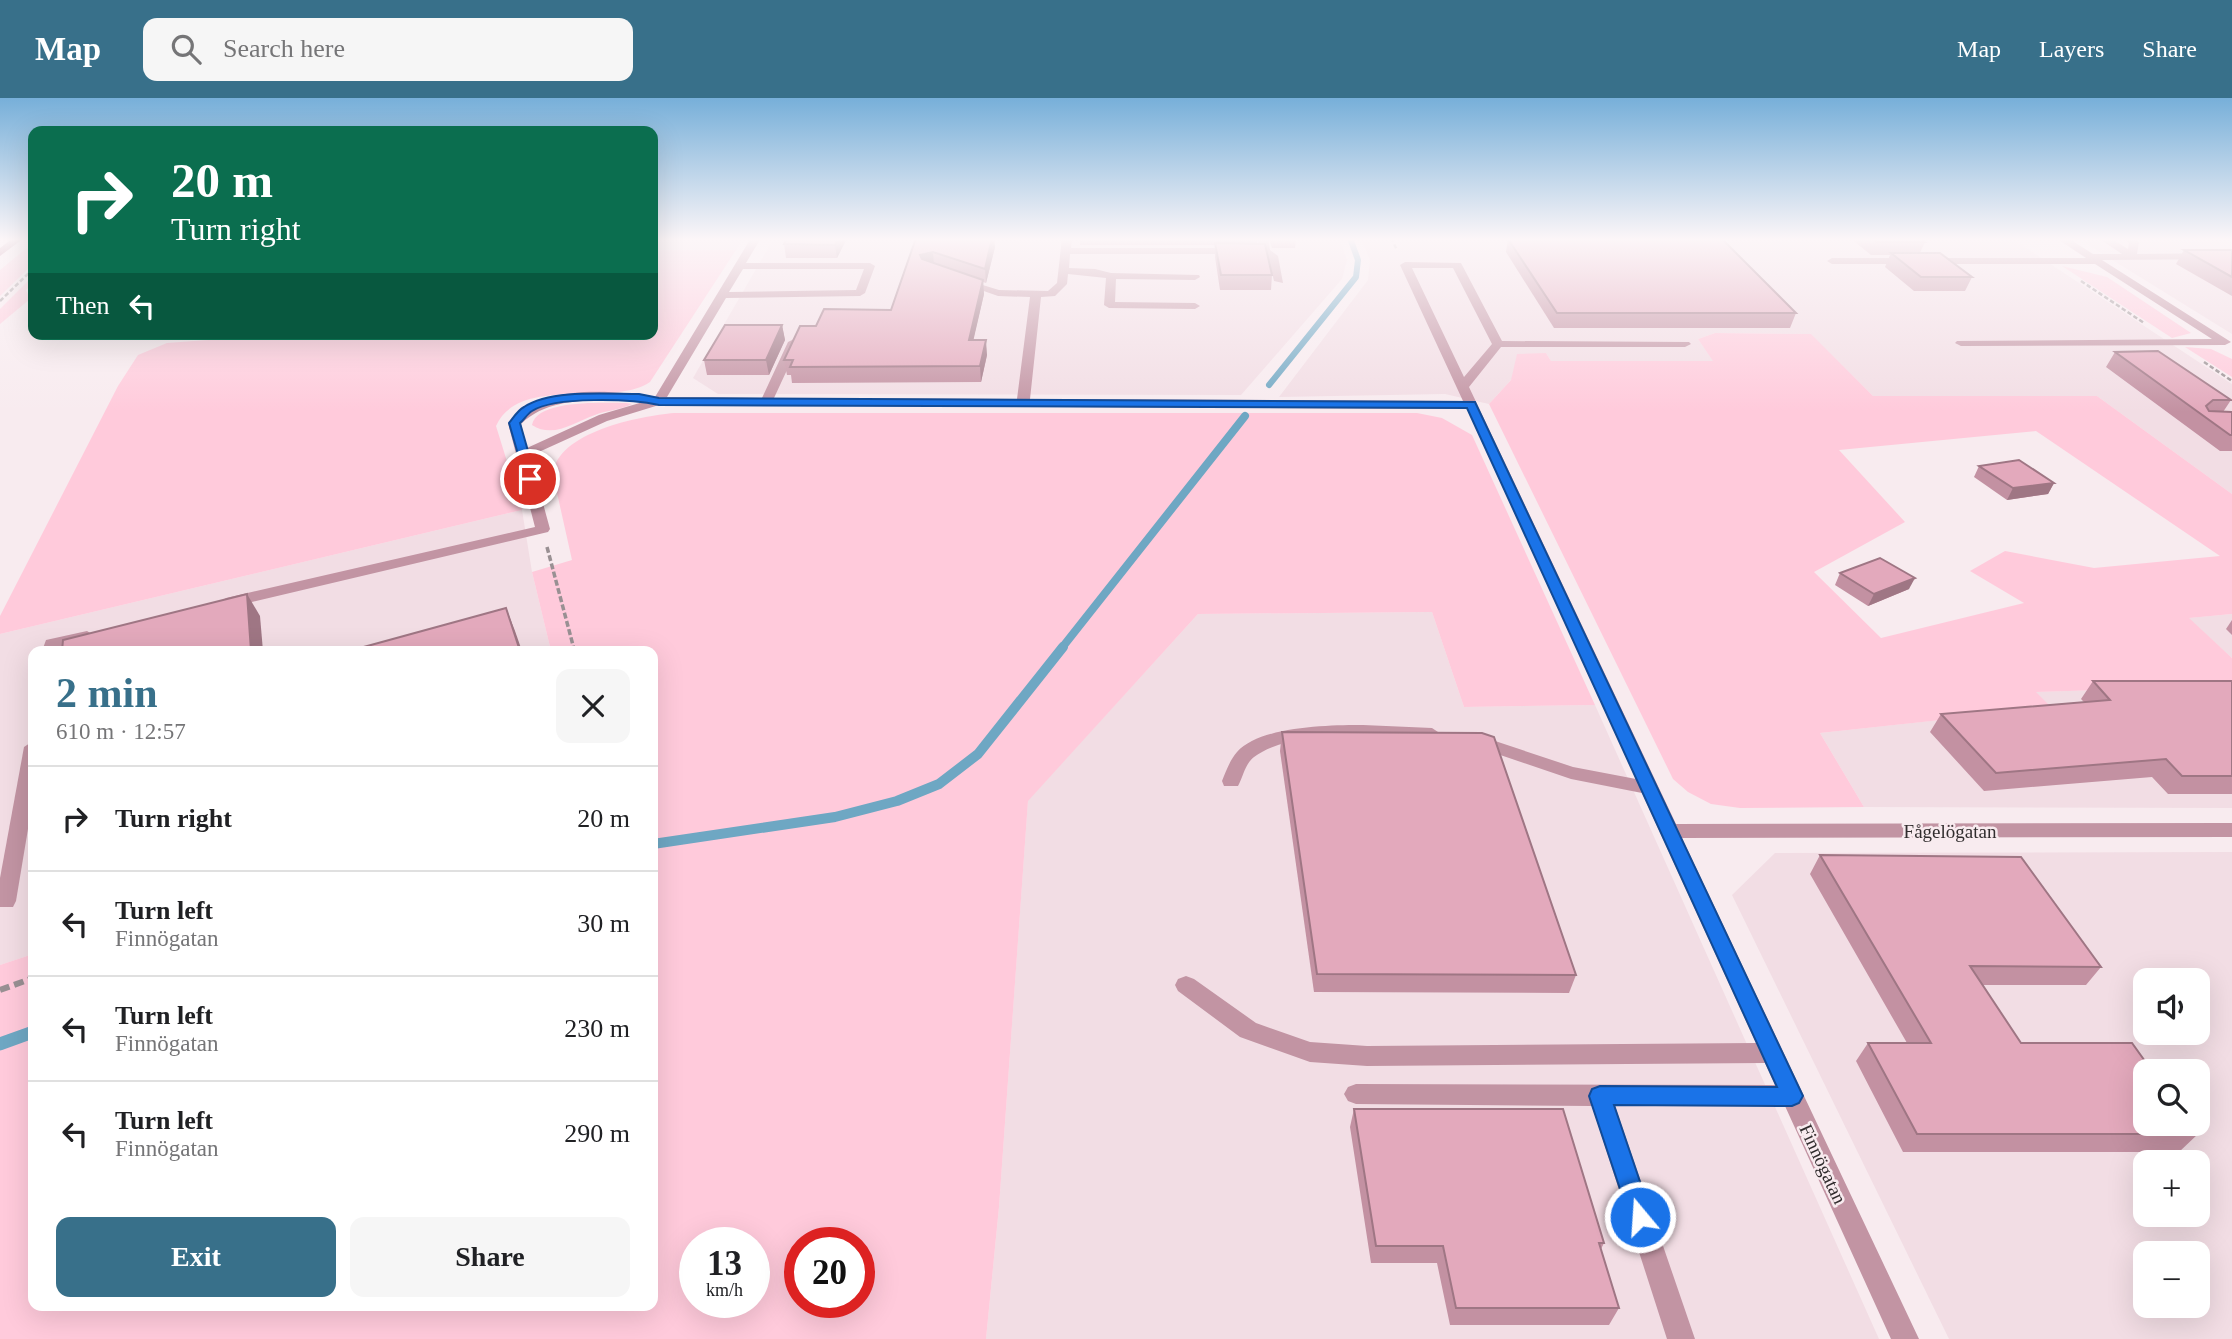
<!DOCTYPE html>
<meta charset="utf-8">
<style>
:root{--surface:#fff;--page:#f6f6f6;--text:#202124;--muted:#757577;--line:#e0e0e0;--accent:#38708a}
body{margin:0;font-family:Georgia,serif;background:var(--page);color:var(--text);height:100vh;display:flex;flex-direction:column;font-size:26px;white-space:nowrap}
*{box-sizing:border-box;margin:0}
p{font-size:23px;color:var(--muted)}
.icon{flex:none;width:38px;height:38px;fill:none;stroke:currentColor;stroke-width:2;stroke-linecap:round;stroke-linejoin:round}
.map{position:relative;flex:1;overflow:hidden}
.panel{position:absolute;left:28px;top:548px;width:630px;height:665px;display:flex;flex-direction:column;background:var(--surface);border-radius:14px;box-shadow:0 7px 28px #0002}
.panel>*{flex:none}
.hud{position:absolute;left:28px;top:28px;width:630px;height:214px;border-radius:14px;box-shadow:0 7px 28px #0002;background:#0b6e4f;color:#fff;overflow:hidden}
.tools{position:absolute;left:2133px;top:870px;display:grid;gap:14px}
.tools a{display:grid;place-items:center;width:77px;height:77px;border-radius:14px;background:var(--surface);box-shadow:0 7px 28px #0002;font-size:35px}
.speed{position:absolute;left:679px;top:1129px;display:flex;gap:14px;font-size:35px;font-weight:700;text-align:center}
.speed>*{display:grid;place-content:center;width:91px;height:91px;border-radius:50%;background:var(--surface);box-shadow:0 7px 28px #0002;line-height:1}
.speed small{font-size:18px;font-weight:400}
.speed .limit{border:10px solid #d22;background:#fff;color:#111}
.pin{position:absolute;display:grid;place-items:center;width:60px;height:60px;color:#fff;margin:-30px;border:4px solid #fff;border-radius:50%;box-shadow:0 2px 7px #0007}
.me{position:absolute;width:77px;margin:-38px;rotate:342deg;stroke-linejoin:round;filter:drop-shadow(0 0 5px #0008)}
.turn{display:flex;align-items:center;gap:24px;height:147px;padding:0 28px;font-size:32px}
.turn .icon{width:91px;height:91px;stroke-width:2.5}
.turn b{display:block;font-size:49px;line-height:60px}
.then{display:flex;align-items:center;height:66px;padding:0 28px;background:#0003;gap:14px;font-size:26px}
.round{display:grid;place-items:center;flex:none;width:74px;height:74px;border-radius:14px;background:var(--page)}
.headline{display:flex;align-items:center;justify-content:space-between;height:119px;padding:0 28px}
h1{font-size:42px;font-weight:600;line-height:52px;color:var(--accent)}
.button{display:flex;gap:14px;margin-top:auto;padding:14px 28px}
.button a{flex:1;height:80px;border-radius:14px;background:var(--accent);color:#fff;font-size:28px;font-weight:600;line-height:80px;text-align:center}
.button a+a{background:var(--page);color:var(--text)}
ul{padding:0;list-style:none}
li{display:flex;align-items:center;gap:21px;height:105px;padding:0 28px;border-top:2px solid var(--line)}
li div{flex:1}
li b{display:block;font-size:26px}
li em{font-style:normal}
header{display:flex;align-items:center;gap:42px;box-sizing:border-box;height:98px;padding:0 35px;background:var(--accent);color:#fff}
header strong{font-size:33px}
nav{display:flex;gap:38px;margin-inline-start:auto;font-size:24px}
.search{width:490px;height:63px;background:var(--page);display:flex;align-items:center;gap:18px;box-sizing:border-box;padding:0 24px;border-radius:14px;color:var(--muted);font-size:26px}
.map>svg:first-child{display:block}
</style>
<header>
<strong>Map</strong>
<div class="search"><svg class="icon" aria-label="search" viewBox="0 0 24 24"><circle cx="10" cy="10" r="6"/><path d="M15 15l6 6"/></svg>Search here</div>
<nav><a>Map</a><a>Layers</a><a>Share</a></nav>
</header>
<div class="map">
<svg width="2232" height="1241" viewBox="0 0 2232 1241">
<rect width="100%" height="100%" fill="#f8ebef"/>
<g fill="#f2dde4" fill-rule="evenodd">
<polygon points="653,140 743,140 736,152 653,152"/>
<polygon points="774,140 1339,140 1347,162 1342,181 1241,297 718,296 693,280"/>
<polygon points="1361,140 2011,140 2232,286 2232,396 2097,298 1873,298 1810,236 1715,235 1698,241 1714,263 1551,263 1546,255 1511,282 1489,306 1445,296 1279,299 1368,182 1370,162"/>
<polygon points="2077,140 2232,140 2232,236"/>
<polygon points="522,412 532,474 551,553 33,553 33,856 0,867 0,536"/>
<polygon points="1432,514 1464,609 1595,607 1879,1241 986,1241 999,1109 1028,702 1198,516"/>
<polygon points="2232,516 2232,560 2188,520"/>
<polygon points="2232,588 2232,710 1864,709 1820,635 2051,610 2035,594"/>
<path d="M2232 754V1241H1949L1732 797 1775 755ZM2146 882H2198V934H2146ZM2146 973H2198V1026H2146ZM2146 1064H2198V1116H2146ZM2146 1155H2198V1208H2146Z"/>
</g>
<g fill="#ffcadb" fill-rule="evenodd">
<polygon points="33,145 33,166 0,198 0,172"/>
<path d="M653 152H736L650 284C613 310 519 276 496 328L522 412 0 536V518L118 288 138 257 167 245 291 236H653Z"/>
<polygon points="2062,168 2107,179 2191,235 2172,240"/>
<polygon points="33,178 33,185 26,192 30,201 0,226 0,211"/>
<path d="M1715 235 1811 236 1873 298H2097L2232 396V516L2189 520 2232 560V588L2036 594 2052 610 1820 635 1864 709 1740 710 1711 706 1688 694 1673 681 1489 306 1511 282 1517 256 1546 255 1551 263H1713L1698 241ZM2036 333 2220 458 2094 470 2005 453 1970 473 2024 505 1881 540 1814 474 1905 424 1839 352Z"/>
<polygon points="2185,249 2211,251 2232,261 2232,279"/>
<path d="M626 305 632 306C621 312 607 312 595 317 575 324 553 341 532 327 537 301 605 305 626 305Z"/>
<path d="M674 315H1417L1442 320 1472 337 1595 607 1464 609 1432 514 1198 516 1028 703 999 1109 986 1241H0V867L33 856V1208H653V553H551L532 474 572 462 553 377C556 334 640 318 674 315ZM695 1144H754V1204H695ZM859 1144V1204H800V1144Z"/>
</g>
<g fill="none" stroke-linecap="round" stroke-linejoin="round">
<polyline stroke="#6ea7c3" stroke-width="6" points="1269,287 1356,179 1358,162 1350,140"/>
<polyline stroke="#6ea7c3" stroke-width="8" points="1061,551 1245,318"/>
<polyline stroke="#6ea7c3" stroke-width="10" points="653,746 835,719 897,703 939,686 978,656 1063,549"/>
<polyline stroke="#6ea7c3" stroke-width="13" points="0,946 33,934"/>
<g stroke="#999093" stroke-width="2.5" stroke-dasharray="4.5 2.5" stroke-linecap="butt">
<polyline points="1391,140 1397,152"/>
<polyline points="2081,183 2144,225"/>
<polyline points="0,203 33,171"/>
<polyline points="2204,264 2232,283"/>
</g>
<polyline stroke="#999093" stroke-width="3.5" stroke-dasharray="6 2.5" stroke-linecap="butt" points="547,449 574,551"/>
<polyline stroke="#999093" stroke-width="4.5" stroke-dasharray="8 3.5" stroke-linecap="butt" points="574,549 575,553"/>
<polyline stroke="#999093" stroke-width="6" stroke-dasharray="10 5" stroke-linecap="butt" points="0,892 33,880"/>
<g fill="#c294a3" fill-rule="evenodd">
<path d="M751 140H761L746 165H870L875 168 865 195 860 198 726 200 667 299 762 300 788 244 794 241 800 244 774 300 1017 301 1030 199 998 198 958 184 963 181 999 192 1048 193 1057 185 1062 140H1072L1071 150H1237L1242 153 1237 156H1070L1069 170 1095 171 1111 175 1199 177 1200 179 1195 182 1116 181 1115 204 1195 205 1200 208 1195 211 1109 210 1104 207 1106 180 1068 176 1067 186 1055 198 1041 199 1030 301 1463 303 1400 167 1405 164 1461 165 1502 243 1689 244 1691 246 1685 249H1501L1469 289 1676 726 2232 725V739L1682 740 1919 1241H1891L1785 1008H1615L1695 1241H1667L1592 1008 1356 1006 1348 1003 1344 996 1348 989 1356 986 1775 987 1765 965 1367 968 1310 964 1240 939 1178 893 1175 887 1178 881 1186 878 1194 881 1256 925 1310 944 1367 948 1756 945 1642 695 1571 681 1471 647 1468 643 1477 637 1573 669 1636 681 1467 311 659 307 607 323 530 358 550 431 548 434 226 510 218 505 226 500 535 429 508 325C541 286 609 292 655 299ZM1412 170H1453L1492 246 1464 279ZM743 171H864L856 192 729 194ZM603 302 643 304 599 317 527 350 521 326C544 304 573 303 603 302Z"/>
<polygon points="1258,140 1268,140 1270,152 1278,158 1283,185 1274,183 1268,159 1260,153"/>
<polygon points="2056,140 2068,140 2093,156 2122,156 2098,140 2110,140 2128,151 2129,145 2122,140 2134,140 2139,144 2137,156 2232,155 2232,161 2102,162 2231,244 2225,247 1961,248 1955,245 1957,243 2212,241 2095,166 1832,166 1827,163 1832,160 2086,160"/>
<polygon points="87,533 95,538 93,541 59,549 58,553 42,553 46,542"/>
<path d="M1363 627 1432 630 1441 636 1432 642C1383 638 1295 629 1254 659 1245 666 1243 679 1238 688H1224L1222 683C1226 673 1230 662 1237 654 1260 628 1330 627 1363 627Z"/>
<polygon points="33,643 33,701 16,803 13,809 0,809 0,780 24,649"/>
</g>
<polygon fill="#954564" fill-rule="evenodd" points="13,140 24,140 0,158 0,150"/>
</g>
<g fill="#c391a2">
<polygon points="787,140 847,140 837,160 786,160 784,146"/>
<polygon points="916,140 995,149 986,185 983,184 984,196 973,242 987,257 981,284 792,285 791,277 787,277 784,262 816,228 891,212"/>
<polygon points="1080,140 1257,140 1257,146 1272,177 1271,192 1220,192 1215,159 1215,147 1080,147"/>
<polygon points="1269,140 1296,140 1295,150 1272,150"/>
<polygon points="1850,140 1920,140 1925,144 1920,155 1972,179 1965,193 1914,193 1885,169 1890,157 1871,157"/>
<polygon points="1508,141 1796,215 1790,230 1554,230 1506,154"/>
<polygon points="2184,152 2232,152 2232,198 2176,166"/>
<polygon points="782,227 785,242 769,277 707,277 704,262"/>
<polygon points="2115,254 2231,302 2223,314 2232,314 2232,353 2220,353 2106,269"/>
<polygon points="1979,368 2054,385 2048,396 2007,402 1974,379"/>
<polygon points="1840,475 1909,491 1868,508 1835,487"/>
<polygon points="2232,522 2232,537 2226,531"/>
<polygon points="2093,583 2232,583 2232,696 2168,696 2152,679 1984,693 1930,634 1941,616 2084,604 2081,601"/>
<polygon points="1282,634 1576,877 1569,895 1314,894 1280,653"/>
<polygon points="1820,757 2101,869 2086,887 1983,887 2021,945 2198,1036 2179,1054 1903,1054 1856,963 1868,945 1907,945 1810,776"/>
<polygon points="1354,1011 1604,1145 1601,1151 1619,1210 1609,1227 1450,1227 1437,1165 1371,1165 1350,1029"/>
</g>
<g fill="#9f7684">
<polygon points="838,140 847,140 837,160 835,147"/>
<polygon points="992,140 994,140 995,149 986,185 985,171"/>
<polygon points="933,154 934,168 922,171 920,157"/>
<polygon points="983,182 984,196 970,257 969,242"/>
<polygon points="782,227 785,242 769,277 766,262"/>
<polygon points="986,242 987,257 981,284 980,268"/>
<polygon points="2054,385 2048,396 2007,402 2013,390"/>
<polygon points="1915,480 1909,491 1868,508 1874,496"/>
<polygon points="247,496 260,518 263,553 251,553"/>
<polygon points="506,510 515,533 522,553 520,553"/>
</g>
<g fill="#e3a9bc" stroke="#9f7684" stroke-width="2">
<polygon points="787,140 838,140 835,147 784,146"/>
<polygon points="916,140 992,140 985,171 933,154 920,157 922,161 983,182 969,242 986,242 980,268 790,269 793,262 784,262 800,228 816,228 824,211 891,212"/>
<polygon points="1638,140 1721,140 1796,215 1557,215 1508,141"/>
<polygon points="1872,140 1920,140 1925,144 1877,144"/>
<polygon points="1215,145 1265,146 1272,177 1221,177"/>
<polygon points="2184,152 2232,152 2232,179"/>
<polygon points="1891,155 1940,155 1972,179 1921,179"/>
<polygon points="725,227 782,227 766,262 704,262"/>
<polygon points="2158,253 2231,302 2213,302 2206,308 2209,313 2232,314 2232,337 2230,337 2115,254"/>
<polygon points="2019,362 2054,385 2013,390 1979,368"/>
<polygon points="1880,460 1915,480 1874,496 1840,475"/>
<polygon points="247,496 251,553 62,553 63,542"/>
<polygon points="506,510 520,553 349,553"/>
<polygon points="2093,583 2232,583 2232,678 2182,678 2166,661 1996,675 1941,616 2110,602"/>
<polygon points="1282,634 1482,635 1494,639 1576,877 1317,876"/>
<polygon points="1820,757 2021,759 2101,869 1970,868 2021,945 2132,945 2152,973 2146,973 2146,1026 2190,1026 2198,1036 1917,1036 1868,945 1931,945"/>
<polygon points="33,780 33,807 30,808"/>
<polygon points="1354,1011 1563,1011 1604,1145 1599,1145 1619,1210 1456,1210 1443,1148 1376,1148"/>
</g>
<linearGradient id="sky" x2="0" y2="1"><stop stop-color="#77afd9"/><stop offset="0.45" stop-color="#fcf6f8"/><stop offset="1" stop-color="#fcf6f8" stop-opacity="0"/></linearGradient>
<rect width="2232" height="314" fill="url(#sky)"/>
<path fill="#1a73e8" stroke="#114b97" stroke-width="2" d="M639 296 659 300 1475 304 1803 998 1799 1005 1792 1008 1614 1007 1652 1119 1649 1127 1640 1130 1632 1127 1589 998 1592 991 1600 988 1777 989 1467 310 659 307C632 301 555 298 532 313 527 316 524 322 520 325L536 381 534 384H526L509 325C513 320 518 312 524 309 550 291 607 296 639 296Z"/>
<g text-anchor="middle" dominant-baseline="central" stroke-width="5" stroke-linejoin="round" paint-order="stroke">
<g font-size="19" fill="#312d2e" stroke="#f8ebef">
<text x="1950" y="733">Fågelögatan</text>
<text transform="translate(1823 1066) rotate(65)">Finnögatan</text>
</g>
</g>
</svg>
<div class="tools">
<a><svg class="icon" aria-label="sound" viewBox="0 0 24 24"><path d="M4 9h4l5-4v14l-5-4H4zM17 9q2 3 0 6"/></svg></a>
<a><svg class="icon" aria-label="search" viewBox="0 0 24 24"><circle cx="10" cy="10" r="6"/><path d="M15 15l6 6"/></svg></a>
<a>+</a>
<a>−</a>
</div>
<div class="speed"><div>13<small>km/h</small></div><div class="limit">20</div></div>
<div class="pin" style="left:530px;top:381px;background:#d93025"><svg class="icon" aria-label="arrive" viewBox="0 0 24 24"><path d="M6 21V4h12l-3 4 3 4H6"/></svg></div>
<svg class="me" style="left:1640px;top:1119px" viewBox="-20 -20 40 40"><circle r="17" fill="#1a73e8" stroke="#fff" stroke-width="3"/><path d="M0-11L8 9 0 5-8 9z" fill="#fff"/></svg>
<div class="hud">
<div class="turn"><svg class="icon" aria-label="right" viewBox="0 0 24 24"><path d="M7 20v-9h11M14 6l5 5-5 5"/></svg><div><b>20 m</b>Turn right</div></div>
<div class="then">Then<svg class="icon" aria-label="left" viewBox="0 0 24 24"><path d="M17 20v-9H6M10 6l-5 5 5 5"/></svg></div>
</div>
<section class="panel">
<div class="headline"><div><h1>2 min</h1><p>610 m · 12:57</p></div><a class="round"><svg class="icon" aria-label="close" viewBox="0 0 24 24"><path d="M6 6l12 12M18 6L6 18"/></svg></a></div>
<ul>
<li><svg class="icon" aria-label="right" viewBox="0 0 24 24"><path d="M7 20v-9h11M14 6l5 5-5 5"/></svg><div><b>Turn right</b></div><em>20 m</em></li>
<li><svg class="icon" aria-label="left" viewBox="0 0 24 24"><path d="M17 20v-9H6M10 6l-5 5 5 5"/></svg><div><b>Turn left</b><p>Finnögatan</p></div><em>30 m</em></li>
<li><svg class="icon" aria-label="left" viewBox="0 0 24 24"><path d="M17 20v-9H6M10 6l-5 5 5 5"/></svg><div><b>Turn left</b><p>Finnögatan</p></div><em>230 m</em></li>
<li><svg class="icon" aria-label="left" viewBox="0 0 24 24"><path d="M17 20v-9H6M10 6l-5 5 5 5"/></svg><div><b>Turn left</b><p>Finnögatan</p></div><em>290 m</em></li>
</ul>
<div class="button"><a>Exit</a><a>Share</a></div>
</section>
</div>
